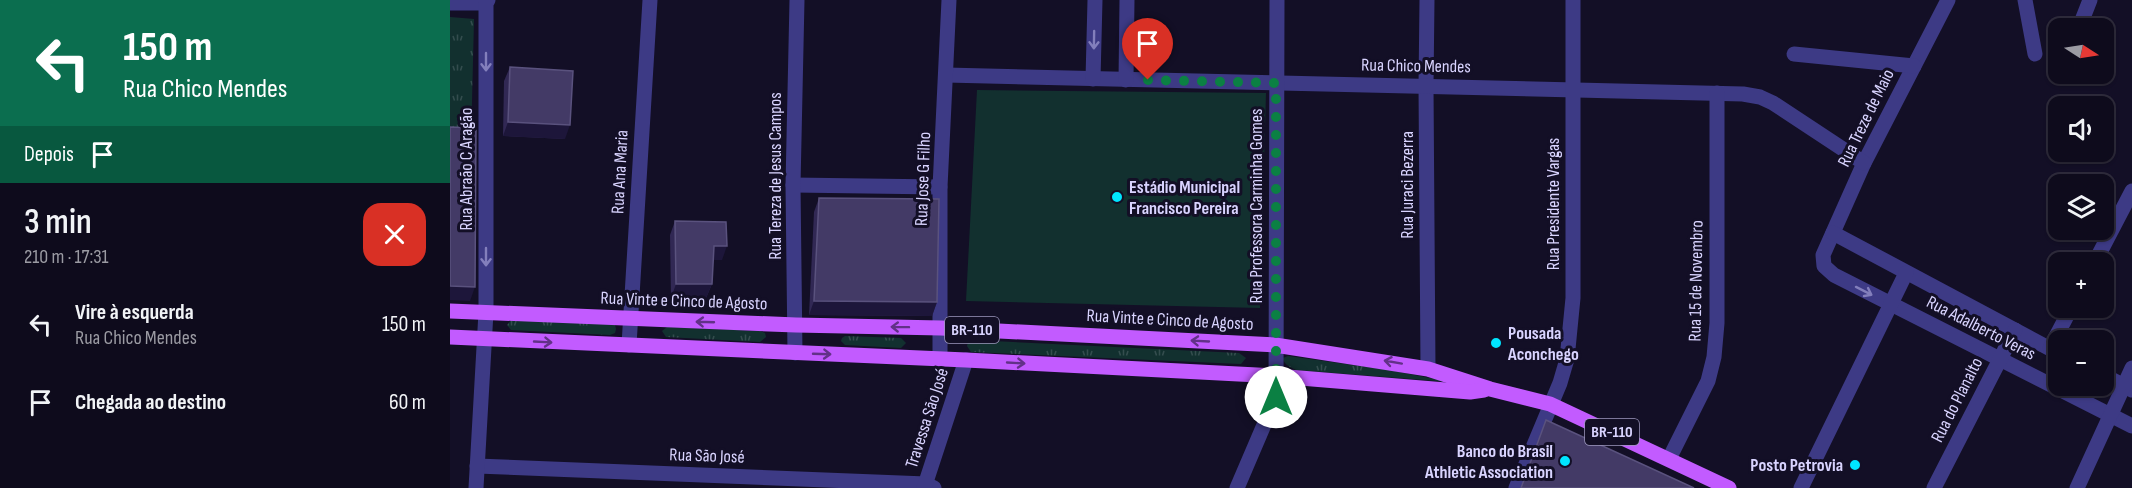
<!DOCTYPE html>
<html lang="pt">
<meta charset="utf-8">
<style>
:root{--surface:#0e0b1c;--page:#1c1929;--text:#f1f3f6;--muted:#9b9ba3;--line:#2e2b3b}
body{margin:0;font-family:"Sofia Sans Condensed",sans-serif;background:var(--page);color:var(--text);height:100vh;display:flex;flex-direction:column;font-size:22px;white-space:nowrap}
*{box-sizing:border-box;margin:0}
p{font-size:20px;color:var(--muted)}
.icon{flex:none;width:33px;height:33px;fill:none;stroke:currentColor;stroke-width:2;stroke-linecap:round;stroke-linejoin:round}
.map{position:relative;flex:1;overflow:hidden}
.sheet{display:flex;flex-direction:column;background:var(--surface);width:450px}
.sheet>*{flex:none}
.guide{background:#0b6e4f;color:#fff;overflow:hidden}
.needle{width:39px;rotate:102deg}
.tools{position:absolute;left:1598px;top:18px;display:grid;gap:12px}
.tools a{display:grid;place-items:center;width:66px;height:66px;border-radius:12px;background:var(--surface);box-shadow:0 2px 4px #0004,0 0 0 2px var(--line);font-size:30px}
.pin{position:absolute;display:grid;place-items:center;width:51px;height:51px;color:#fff;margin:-62px -26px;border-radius:50% 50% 50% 0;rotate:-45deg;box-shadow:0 0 6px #0007}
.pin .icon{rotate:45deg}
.me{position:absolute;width:66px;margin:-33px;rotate:0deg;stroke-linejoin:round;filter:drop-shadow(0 0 4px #0008)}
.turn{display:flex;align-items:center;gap:21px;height:126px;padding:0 24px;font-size:27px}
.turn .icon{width:78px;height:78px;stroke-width:2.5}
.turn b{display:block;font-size:42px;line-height:51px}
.then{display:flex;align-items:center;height:57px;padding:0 24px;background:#0003;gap:12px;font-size:22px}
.round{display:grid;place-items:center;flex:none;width:63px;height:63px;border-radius:18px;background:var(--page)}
.summary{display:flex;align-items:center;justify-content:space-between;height:102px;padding:0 24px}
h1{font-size:36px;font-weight:600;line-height:45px}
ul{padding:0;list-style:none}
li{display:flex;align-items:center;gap:18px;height:78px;padding:0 24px}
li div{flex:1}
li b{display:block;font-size:22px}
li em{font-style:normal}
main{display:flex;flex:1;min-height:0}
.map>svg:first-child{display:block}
</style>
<main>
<section class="sheet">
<div class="guide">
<div class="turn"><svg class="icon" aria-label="left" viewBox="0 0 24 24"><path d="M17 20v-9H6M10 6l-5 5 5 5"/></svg><div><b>150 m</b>Rua Chico Mendes</div></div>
<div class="then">Depois<svg class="icon" aria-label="arrive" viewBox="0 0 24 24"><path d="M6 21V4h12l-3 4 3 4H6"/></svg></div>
</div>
<div class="summary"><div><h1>3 min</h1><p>210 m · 17:31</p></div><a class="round" style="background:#d93025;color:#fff"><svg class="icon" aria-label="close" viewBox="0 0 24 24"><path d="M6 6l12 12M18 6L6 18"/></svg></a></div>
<ul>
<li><svg class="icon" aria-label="left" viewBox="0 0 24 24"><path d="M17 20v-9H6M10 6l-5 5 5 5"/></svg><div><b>Vire à esquerda</b><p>Rua Chico Mendes</p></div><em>150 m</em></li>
<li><svg class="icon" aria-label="arrive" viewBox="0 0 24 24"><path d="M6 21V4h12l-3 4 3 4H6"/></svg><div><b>Chegada ao destino</b></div><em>60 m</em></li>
</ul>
</section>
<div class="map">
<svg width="1682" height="488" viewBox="0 0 1682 488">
<defs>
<pattern id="park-tufts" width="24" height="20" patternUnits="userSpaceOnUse" patternTransform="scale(1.5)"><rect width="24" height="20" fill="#12302f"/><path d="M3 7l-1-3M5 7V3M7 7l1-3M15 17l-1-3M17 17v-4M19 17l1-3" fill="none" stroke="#344d4e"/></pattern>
</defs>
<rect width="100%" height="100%" fill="#130f26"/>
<polygon fill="#12302f" points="527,90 816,93 810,308 516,301"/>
<g fill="url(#park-tufts)">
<polygon points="0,17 24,19 21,142 0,141"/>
<polygon points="62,319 161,324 165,325 166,329 165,333 160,335 61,330 57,325"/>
<polygon points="217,327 310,331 315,333 316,337 310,342 216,337 212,331"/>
<polygon points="395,336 451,338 456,343 451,348 395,345 391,341 392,338"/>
<polygon points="522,340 789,353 796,358 791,364 521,352 517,346 518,342"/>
<path d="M838 356 939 370 1000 382 846 370C840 367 834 365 833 358Z"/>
</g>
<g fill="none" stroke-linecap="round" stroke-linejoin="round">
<g stroke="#3d3a85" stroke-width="15">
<polyline points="977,0 976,86 978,369"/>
<polyline points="1498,0 1414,163 1373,255 1374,266 1384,275 1682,426"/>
<polyline points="1575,0 1585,54"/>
<polyline points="0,3 36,3"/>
<polyline points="1629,28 1640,0"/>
<polyline points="1344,54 1464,66"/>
<polyline points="496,75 1293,94 1310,97 1323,103 1414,163"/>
<polyline points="643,79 645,0"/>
<polyline points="676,80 677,0"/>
<polyline points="343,185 490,187"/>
<polyline points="1383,233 1608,353"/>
<polyline points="1645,262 1682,191"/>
<polyline points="179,345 200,0"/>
<polyline points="1600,348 1621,308"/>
<polyline points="345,353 343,185 347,0"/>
<polyline points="490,358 490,187 499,0"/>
<polyline points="1653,375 1682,390"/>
<polyline points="1219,459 1258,381 1264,357 1267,323 1267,93"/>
<polyline points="27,466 476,484 484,488"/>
<polyline points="26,488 36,312 36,3 38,0"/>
<polyline points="474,488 516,360"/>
<polyline points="787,488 826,397 827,0"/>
<polyline points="1066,488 1110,383 1117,359 1123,298 1123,0"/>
<polyline points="1351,488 1456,273"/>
<polyline points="1484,488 1565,330"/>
<polyline points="1627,488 1682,368"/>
</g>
<g stroke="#c25bff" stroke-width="15">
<polyline points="0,311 346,325 491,328 825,345 978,369 1040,389 1100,404 1279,488"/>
<polyline points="0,337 516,360 826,376 1020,392 1034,390"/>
</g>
</g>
<g fill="#312854">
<polygon points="60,67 115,139 53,136 54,81"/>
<polygon points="369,198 487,302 482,316 359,315 364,212"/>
<polygon points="225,221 272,260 263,260 262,284 256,298 221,298 220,235"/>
</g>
<g fill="#1d163a">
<polygon points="58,122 120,125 115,139 53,136"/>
<polygon points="264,246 277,246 272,260 259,260"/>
<polygon points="226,284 262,284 256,298 221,298"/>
<polygon points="0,286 25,287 20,301 0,300"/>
<polygon points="364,301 487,302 482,316 359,315"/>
</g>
<g fill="#433a66" stroke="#5a527e" stroke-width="1.5">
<polygon points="60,67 123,71 120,125 58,122"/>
<polygon points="0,127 26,128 25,287 0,286"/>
<polygon points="369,198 489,199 487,302 364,301"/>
<polygon points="225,221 276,222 277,246 264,246 262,284 226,284"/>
<polygon points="1096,420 1244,488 1071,488"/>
</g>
<defs><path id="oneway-shaft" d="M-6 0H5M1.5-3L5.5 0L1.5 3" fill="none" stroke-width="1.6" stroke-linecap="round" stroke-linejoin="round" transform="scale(1.5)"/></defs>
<g stroke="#837fbc">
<use href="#oneway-shaft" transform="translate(644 40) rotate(91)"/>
<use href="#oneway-shaft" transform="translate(36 62) rotate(90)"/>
<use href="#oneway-shaft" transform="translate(36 257) rotate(90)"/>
<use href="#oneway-shaft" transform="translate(1414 291) rotate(27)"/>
</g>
<g stroke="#623188">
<use href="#oneway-shaft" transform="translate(255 322) rotate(-178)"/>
<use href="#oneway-shaft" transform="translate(450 327) rotate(-179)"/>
<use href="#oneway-shaft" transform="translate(750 341) rotate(-177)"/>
<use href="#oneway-shaft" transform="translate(93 342) rotate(3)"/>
<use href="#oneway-shaft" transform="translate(372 354) rotate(2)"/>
<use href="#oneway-shaft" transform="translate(943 362) rotate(-170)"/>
<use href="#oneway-shaft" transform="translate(566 363) rotate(3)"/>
</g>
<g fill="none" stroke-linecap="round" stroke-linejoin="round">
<polyline stroke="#0b8043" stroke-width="10" stroke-dasharray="0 18" points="698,80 826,83 826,397"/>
</g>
<g fill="#00e5ff" stroke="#130f26" stroke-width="2">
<circle cx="667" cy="197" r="6"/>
<circle cx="1046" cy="343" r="6"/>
<circle cx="1115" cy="461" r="6"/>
<circle cx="1405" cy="465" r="6"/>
</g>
<g text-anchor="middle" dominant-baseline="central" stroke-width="6" stroke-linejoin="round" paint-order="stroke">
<g fill="#130f26" stroke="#9e99be" stroke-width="1.5">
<rect x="495" y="317" width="54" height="26" rx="4.5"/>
<rect x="1135" y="419" width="54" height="26" rx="4.5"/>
</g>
<g font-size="16" font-weight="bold" fill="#d9d4ff">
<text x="522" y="330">BR-110</text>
<text x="1162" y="432">BR-110</text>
</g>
<g font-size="18" fill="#d9d4ff" stroke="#130f26">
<text transform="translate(966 66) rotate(1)">Rua Chico Mendes</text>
<text transform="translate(1416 118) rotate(-64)">Rua Treze de Maio</text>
<text transform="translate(16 169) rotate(-90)">Rua Abraão C Aragão</text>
<text transform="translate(170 172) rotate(-87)">Rua Ana Maria</text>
<text transform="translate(325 176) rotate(-90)">Rua Tereza de Jesus Campos</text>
<text transform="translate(473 179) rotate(-88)">Rua Jose G Filho</text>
<text transform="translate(957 185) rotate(-90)">Rua Juraci Bezerra</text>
<text transform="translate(1103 204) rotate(-90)">Rua Presidente Vargas</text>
<text transform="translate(806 206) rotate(-90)">Rua Professora Carminha Gomes</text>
<text transform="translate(1246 281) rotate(-89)">Rua 15 de Novembro</text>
<text transform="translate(234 301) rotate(2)">Rua Vinte e Cinco de Agosto</text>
<text transform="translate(720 320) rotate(3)">Rua Vinte e Cinco de Agosto</text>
<text transform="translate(1531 328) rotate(27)">Rua Adalberto Veras</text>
<text transform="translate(1507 400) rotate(-63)">Rua do Planalto</text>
<text transform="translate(477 418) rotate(-72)">Travessa São José</text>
<text transform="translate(257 456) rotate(2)">Rua São José</text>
</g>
<g font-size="18" font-weight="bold" fill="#d9d4ff" stroke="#130f26" text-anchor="start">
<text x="679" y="187">Estádio Municipal<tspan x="679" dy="21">Francisco Pereira</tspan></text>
<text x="1058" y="333">Pousada<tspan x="1058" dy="21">Aconchego</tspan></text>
<text x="1103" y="451" text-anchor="end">Banco do Brasil<tspan x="1103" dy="21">Athletic Association</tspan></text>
<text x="1393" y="465" text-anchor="end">Posto Petrovia</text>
</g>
</g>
</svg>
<div class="tools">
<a><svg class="needle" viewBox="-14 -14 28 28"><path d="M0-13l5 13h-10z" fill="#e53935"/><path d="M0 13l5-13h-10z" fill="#9b9ba3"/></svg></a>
<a><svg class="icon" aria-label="sound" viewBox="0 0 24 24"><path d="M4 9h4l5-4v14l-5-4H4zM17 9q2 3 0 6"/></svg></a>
<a><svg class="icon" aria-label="layers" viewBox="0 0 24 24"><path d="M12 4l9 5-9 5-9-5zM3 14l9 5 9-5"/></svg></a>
<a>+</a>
<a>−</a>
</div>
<div class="pin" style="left:698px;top:80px;background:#d93025"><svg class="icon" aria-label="arrive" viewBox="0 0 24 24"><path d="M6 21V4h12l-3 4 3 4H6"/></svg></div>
<svg class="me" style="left:826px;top:397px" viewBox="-20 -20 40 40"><circle r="19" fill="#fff"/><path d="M0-13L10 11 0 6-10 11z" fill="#0b8043"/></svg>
</div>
</main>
